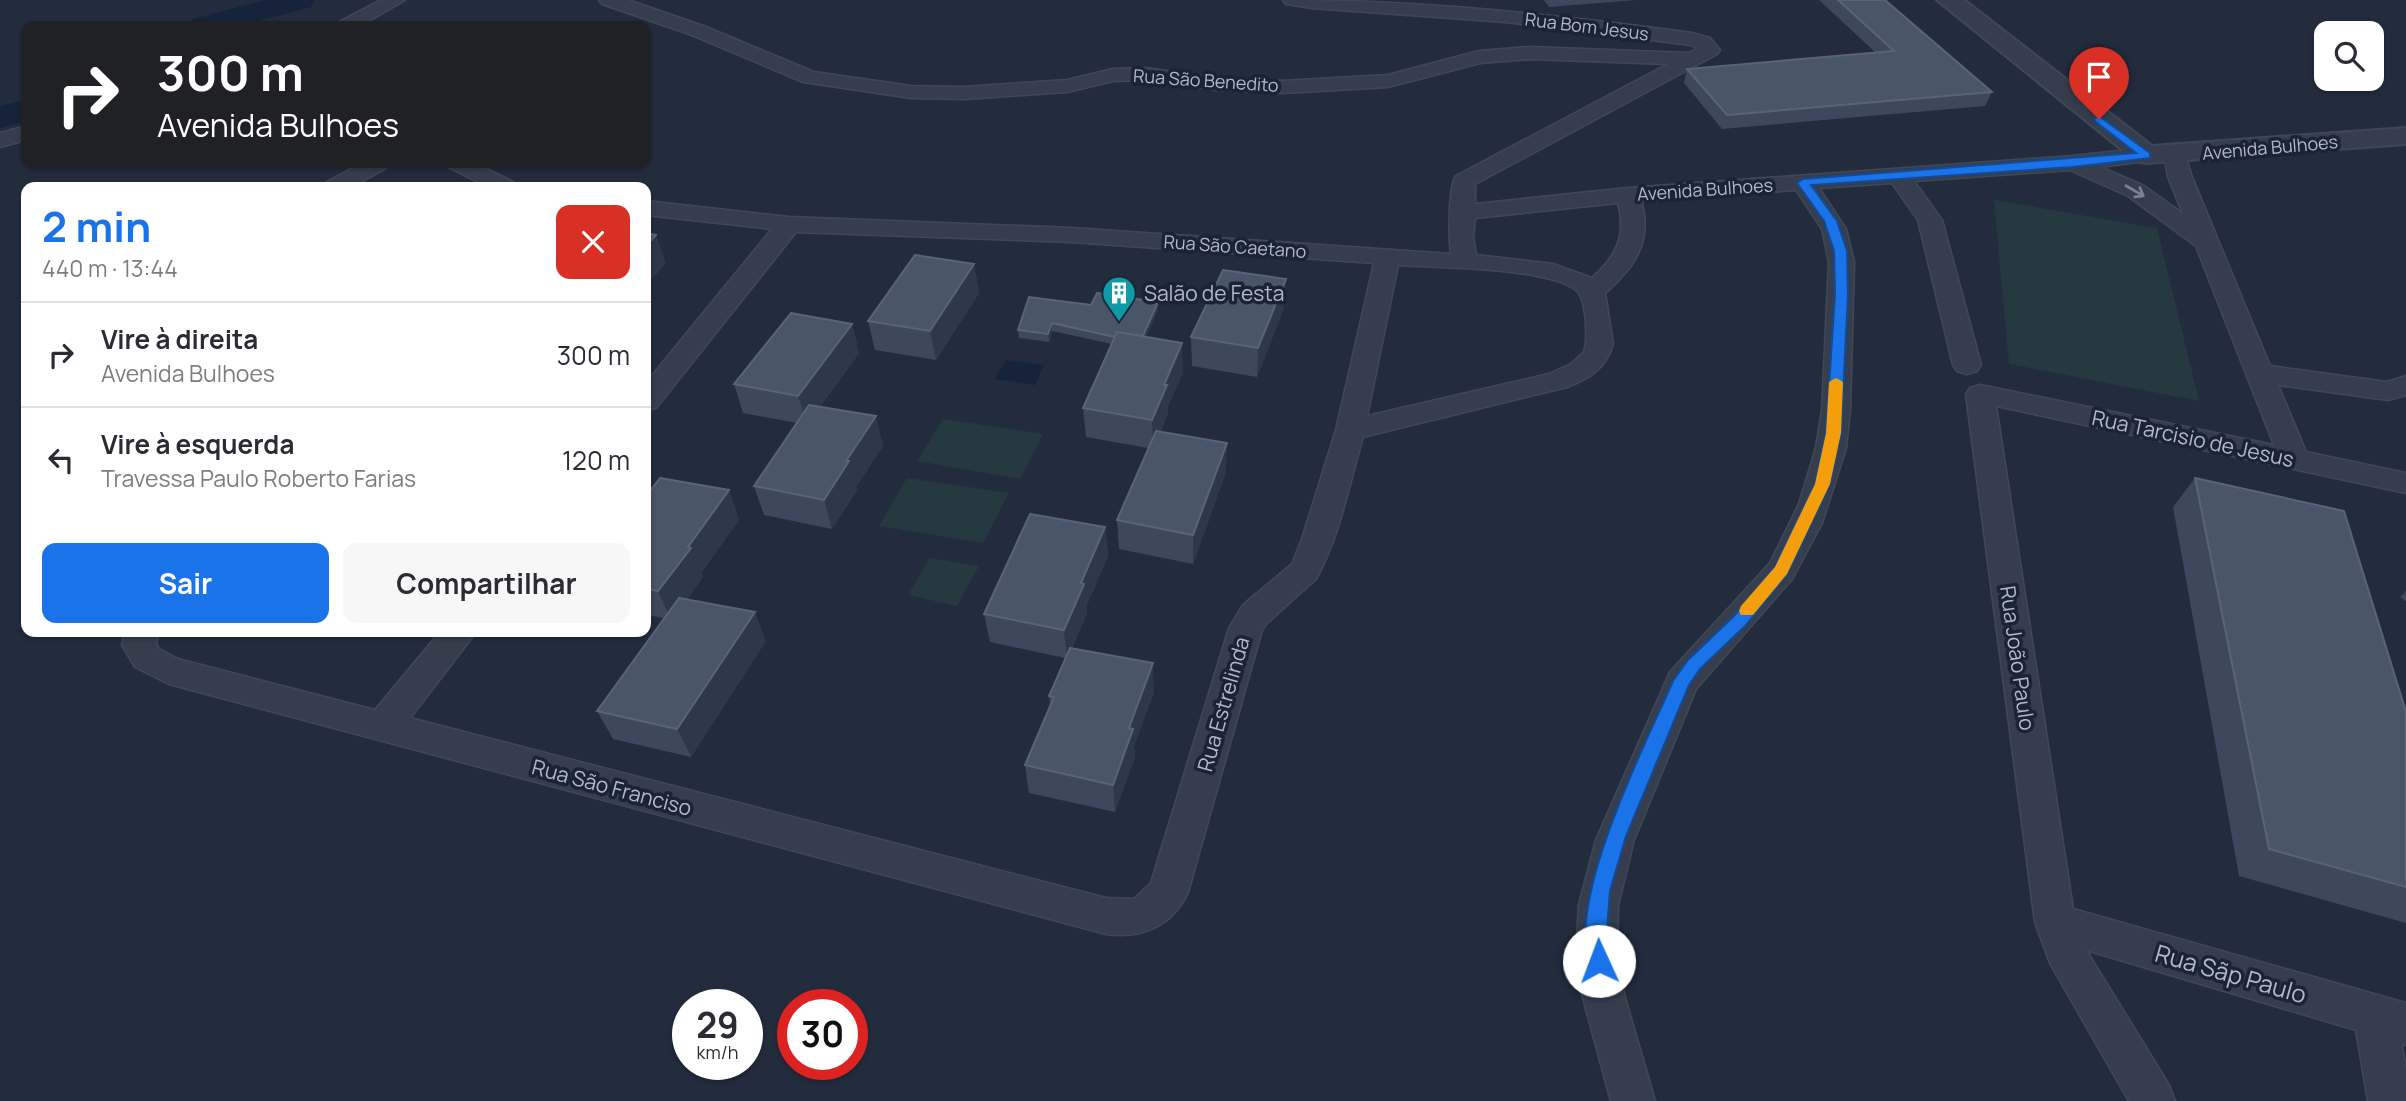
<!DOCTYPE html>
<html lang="pt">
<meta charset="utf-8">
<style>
:root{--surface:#fff;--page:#f7f7f7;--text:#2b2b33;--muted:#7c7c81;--line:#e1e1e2;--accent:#1a73e8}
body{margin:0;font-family:Manrope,sans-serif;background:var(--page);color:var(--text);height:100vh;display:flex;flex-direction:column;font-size:26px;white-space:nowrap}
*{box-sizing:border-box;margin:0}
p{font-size:23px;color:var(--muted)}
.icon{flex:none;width:38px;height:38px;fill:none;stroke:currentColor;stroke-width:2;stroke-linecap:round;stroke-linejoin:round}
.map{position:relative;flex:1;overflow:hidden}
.drawer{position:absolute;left:21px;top:182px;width:630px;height:455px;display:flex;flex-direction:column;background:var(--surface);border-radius:14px;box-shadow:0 2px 5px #0004}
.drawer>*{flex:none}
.top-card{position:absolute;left:21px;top:21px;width:630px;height:147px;border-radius:14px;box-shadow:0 2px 5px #0004;background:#202124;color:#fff;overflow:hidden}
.buttons{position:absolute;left:2314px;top:21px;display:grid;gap:14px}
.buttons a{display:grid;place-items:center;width:70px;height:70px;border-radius:14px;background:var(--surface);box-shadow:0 2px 5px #0004;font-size:35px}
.speed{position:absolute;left:672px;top:989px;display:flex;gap:14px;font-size:35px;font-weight:700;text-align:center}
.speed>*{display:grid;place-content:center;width:91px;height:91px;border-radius:50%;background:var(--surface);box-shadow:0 2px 5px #0004;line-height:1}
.speed small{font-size:18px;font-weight:400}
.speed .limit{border:10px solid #d22;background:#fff;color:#111}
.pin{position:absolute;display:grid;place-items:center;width:60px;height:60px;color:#fff;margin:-72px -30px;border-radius:50% 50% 50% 0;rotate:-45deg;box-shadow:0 0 7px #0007}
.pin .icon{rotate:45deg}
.me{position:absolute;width:77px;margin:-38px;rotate:358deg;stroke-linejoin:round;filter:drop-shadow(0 0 5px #0008)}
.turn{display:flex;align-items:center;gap:24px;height:147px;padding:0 21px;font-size:32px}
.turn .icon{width:91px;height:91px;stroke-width:2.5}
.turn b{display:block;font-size:49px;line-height:60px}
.round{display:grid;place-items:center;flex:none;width:74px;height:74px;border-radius:14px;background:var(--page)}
.overview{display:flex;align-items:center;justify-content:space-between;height:119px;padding:0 21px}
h1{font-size:42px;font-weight:700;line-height:52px;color:var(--accent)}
.button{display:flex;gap:14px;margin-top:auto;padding:14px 21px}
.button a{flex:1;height:80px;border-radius:14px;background:var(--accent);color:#fff;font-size:28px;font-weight:700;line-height:80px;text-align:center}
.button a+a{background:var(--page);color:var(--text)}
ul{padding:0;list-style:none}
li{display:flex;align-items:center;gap:21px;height:105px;padding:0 21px;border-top:2px solid var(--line)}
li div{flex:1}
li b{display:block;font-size:26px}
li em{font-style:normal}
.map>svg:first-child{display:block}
</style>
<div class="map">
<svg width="2406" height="1101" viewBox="0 0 2406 1101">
<rect width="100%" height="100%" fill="#222c3d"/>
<g fill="#243a3e">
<polygon points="1994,200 2157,228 2199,401 2009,364"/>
<polygon points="943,419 944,419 1043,434 1020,479 917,461"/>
<polygon points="907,478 1009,493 983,543 879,526"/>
<polygon points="930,558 979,566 957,606 908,595"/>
</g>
<polygon fill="#15233b" points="1006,360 1007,360 1044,365 1035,385 995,379"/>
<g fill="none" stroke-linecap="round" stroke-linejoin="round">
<g fill="#15233b" fill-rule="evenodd">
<polygon points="265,0 315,0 311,7 239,26 188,26 193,19"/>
<polygon points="26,100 26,121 0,128 0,106"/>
</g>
<g stroke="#3f4856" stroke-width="3">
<g id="minor">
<polygon points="381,0 405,0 360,26 336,26 339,22"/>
<path d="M599 0H628L706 27 814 72 911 86 965 87 1067 80 1113 69 1144 68 1216 78 1283 81 1388 75 1479 51 1530 47 1689 53 1698 48 1691 45 1505 22 1312 8 1286 4 1283 0C1421 0 1556 15 1692 33L1710 38 1720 50 1717 54 1475 184V204L1628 188 2073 156 2146 148 2154 150 2157 155 2154 160 2100 167 2144 186 2183 214 2168 177 2164 154 2167 149H2183L2192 177 2270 366 2387 382 2406 376V395L2388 400 2278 385 2306 452 2406 473V493L1996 406 2073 909 2406 1003V1045L2401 1043 2406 1069V1101H2368L2356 1030 2086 950 2169 1085 2175 1101H2129L2050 963 2035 922 1966 394 1970 388 1980 385 2274 445 2196 246 2128 196 2070 170 1914 181 1942 220 1981 365 1977 371 1967 374 1957 371 1953 365 1918 220 1892 183 1819 188 1846 229 1854 262 1850 410 1846 448 1822 523 1792 579 1696 689 1634 840 1618 905 1617 957 1625 998 1655 1101H1611L1583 998 1576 957 1579 905 1596 840 1670 672 1770 563 1799 504 1816 448 1822 410 1829 262 1822 229 1796 190 1641 201C1653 241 1635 267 1605 293L1613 344C1607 368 1588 379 1567 387L1363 437C1349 484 1340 536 1316 579L1267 623 1262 630 1188 892C1172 926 1142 939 1106 934L169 684 135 667 122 645 125 632H159L156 644 159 649 178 659 375 710 440 632H476L410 718 1106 898 1134 899 1151 883 1229 628 1243 605 1292 564 1302 539 1336 430 1374 263 1071 242 796 232 656 408 646 410V383L772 229 646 215V201L789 217 1071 228 1451 254C1449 239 1448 187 1456 176L1668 64 1530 59 1480 63 1388 87 1283 93 1216 90 1144 80 1113 81 1067 92 965 99 911 98 803 82 692 35 602 4ZM1618 203C1627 235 1616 257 1592 278L1553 264 1476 255 1473 237 1475 218ZM1398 265C1437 268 1548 267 1576 290 1587 299 1588 339 1584 352L1571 364 1549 374 1367 416Z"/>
<polygon points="26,126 26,140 0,147 0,133"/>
<polygon points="362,163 389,163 386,168 352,187 323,187 327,182"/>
<polygon points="447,163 475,163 513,182 517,187 488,187 450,168"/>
</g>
</g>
<g stroke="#3f4856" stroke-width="4">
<polygon id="tertiary" points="1937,0 1964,0 2152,146 2406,128 2406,144 2146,163 2136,161"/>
</g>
<use href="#minor" fill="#363e4d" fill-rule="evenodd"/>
<use href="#tertiary" fill="#363e4d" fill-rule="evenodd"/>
</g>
<g fill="#3d485c">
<polygon points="1544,0 1636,0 1549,7"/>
<polygon points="1819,0 1885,0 1992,92 1985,106 1722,129 1684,83 1687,69 1876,53"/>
<polygon points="974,264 979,293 936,360 875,350 868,321"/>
<polygon points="1091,305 1158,310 1146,337 1183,372 1168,406 1168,414 1160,432 1226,472 1193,564 1119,549 1117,520 1148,448 1086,437 1083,408 1112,344 1052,331 1049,342 1019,338 1018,330"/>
<polygon points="1284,308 1257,377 1192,366 1191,337"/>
<polygon points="852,324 859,353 820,407 883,446 856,487 857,490 832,529 764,515 754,486 797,423 743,413 734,384"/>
<polygon points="2195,478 2406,712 2406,923 2239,876 2173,507"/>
<polygon points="729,490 739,520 701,573 703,577 687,599 766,641 691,757 613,739 597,711 664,618 646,615 646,496"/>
<polygon points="1105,527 1108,556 1086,607 1087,613 1072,648 1154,692 1134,746 1135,757 1115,812 1029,793 1025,765 1050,706 1049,696 1065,658 990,642 984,614"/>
<polygon points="2406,591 2406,601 2400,597"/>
</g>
<g fill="#2d384b">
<polygon points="656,235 666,263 646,286 646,246"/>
<polygon points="974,264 979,293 936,360 930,331"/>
<polygon points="1286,279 1284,308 1257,377 1258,348"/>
<polygon points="1158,302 1158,310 1140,350 1140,342"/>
<polygon points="1052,323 1052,331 1049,342 1048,334"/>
<polygon points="852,324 859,353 807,425 798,396"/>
<polygon points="1182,343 1183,372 1168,406 1168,414 1153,449 1152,420 1164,385"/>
<polygon points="876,416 883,446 856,487 857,490 832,529 824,500 846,461"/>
<polygon points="1227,443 1226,472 1193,564 1193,535"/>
<polygon points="729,490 739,520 701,573 703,577 671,620 658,591 688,547"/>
<polygon points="1105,527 1108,556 1086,607 1087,613 1067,659 1064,630 1081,583"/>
<polygon points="755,612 766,641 691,757 677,729"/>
<polygon points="1153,663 1154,692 1134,746 1135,757 1115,812 1113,785 1129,728"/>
</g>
<g fill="#495568" stroke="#5a6477" stroke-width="2">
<polygon points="1838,0 1885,0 1992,92 1727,115 1687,69 1894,51"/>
<polygon points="646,233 656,235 646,246"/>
<polygon points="915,255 974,264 930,331 868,321"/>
<polygon points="1223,270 1286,279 1258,348 1191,337"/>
<polygon points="1097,293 1158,302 1143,336 1117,332 1115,337 1052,323 1048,334 1018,330 1029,297 1091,305"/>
<polygon points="791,313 852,324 798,396 734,384"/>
<polygon points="1117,332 1182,343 1164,385 1167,385 1152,420 1083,408"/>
<polygon points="809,405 876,416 846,461 849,461 824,500 754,486"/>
<polygon points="1156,431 1227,443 1193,535 1117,520"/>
<polygon points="660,478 729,490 688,547 691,548 658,591 646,589 646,496"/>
<polygon points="2195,478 2344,511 2406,712 2406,887 2269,849"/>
<polygon points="1030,514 1105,527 1081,583 1084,584 1064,630 984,614"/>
<polygon points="679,598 755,612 677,729 597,711"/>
<polygon points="1070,648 1153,663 1129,728 1133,729 1113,785 1025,765 1054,697 1049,696"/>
</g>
<defs><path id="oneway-shaft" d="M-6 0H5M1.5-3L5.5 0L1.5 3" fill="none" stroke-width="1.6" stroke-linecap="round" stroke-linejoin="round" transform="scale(1.75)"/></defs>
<use stroke="#7a8291" href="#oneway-shaft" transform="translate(2135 191) rotate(30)"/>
<path fill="#1a73e8" stroke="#114b97" stroke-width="2" d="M2099 116 2150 153V158L2073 167 1811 185 1837 221 1847 251 1848 294 1841 433 1830 484 1787 574 1746 625 1700 669 1689 685 1626 836 1610 891 1606 941 1609 961 1606 968 1599 971 1591 968C1563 904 1646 744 1673 681L1688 660 1734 616 1775 567 1815 484 1826 433 1835 294 1834 251 1824 221 1797 183 1803 179 2136 153 2096 122 2094 119Z"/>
<polygon fill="#f59e0b" points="1836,378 1843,382 1841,433 1830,484 1787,574 1753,615 1741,615 1739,611 1741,606 1775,567 1815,484 1826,433 1829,382"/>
<defs>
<g id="building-pin" transform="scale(1.75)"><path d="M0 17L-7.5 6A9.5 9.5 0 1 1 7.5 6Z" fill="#0f9aa8" stroke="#1b2432"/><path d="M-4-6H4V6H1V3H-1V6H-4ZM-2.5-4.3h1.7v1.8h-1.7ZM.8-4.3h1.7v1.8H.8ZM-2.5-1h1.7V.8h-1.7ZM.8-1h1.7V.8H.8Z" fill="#fff"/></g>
</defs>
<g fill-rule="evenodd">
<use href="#building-pin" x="1119" y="293"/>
</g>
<g text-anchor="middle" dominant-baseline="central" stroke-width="7" stroke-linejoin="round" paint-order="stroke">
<g font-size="18" fill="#b2b9c9" stroke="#1b2432">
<text transform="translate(1587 26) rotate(7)">Rua Bom Jesus</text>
<text transform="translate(1206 80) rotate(4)">Rua São Benedito</text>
<text transform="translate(2270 147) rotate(-5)">Avenida Bulhoes</text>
<text transform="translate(1705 189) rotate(-4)">Avenida Bulhoes</text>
<text transform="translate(1235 246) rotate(4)">Rua São Caetano</text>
</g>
<g font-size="21" fill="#b2b9c9" stroke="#1b2432" text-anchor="start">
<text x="1144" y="293">Salão de Festa</text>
</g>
<g font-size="21" fill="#b2b9c9" stroke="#1b2432">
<text transform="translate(2193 438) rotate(12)">Rua Tarcisio de Jesus</text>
<text transform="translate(2018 658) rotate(82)">Rua João Paulo</text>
<text transform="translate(1223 704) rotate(-74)">Rua Estrelinda</text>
<text transform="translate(612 787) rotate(15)">Rua São Franciso</text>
</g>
<g font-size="24" fill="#b2b9c9" stroke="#1b2432">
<text transform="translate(2231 973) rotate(16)">Rua Sãp Paulo</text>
</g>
</g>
</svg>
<div class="buttons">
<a><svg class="icon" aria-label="search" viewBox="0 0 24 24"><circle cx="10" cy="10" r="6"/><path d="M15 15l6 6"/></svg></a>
</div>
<div class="speed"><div>29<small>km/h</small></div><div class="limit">30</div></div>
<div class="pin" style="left:2099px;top:119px;background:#d93025"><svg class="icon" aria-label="arrive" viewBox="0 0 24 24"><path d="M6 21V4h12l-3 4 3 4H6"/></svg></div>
<svg class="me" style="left:1599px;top:961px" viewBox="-20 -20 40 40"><circle r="19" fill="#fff"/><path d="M0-13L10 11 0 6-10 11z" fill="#1a73e8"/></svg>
<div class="top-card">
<div class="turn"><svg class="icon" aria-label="right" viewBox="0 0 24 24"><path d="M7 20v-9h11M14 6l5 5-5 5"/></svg><div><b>300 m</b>Avenida Bulhoes</div></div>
</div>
<section class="drawer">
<div class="overview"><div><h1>2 min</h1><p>440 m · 13:44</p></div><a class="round" style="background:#d93025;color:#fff"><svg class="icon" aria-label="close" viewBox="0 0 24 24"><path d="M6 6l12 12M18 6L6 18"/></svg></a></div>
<ul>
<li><svg class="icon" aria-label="right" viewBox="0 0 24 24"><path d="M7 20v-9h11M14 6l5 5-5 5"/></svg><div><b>Vire à direita</b><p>Avenida Bulhoes</p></div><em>300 m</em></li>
<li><svg class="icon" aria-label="left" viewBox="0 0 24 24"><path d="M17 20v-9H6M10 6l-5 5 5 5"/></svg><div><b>Vire à esquerda</b><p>Travessa Paulo Roberto Farias</p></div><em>120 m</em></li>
</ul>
<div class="button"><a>Sair</a><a>Compartilhar</a></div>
</section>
</div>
